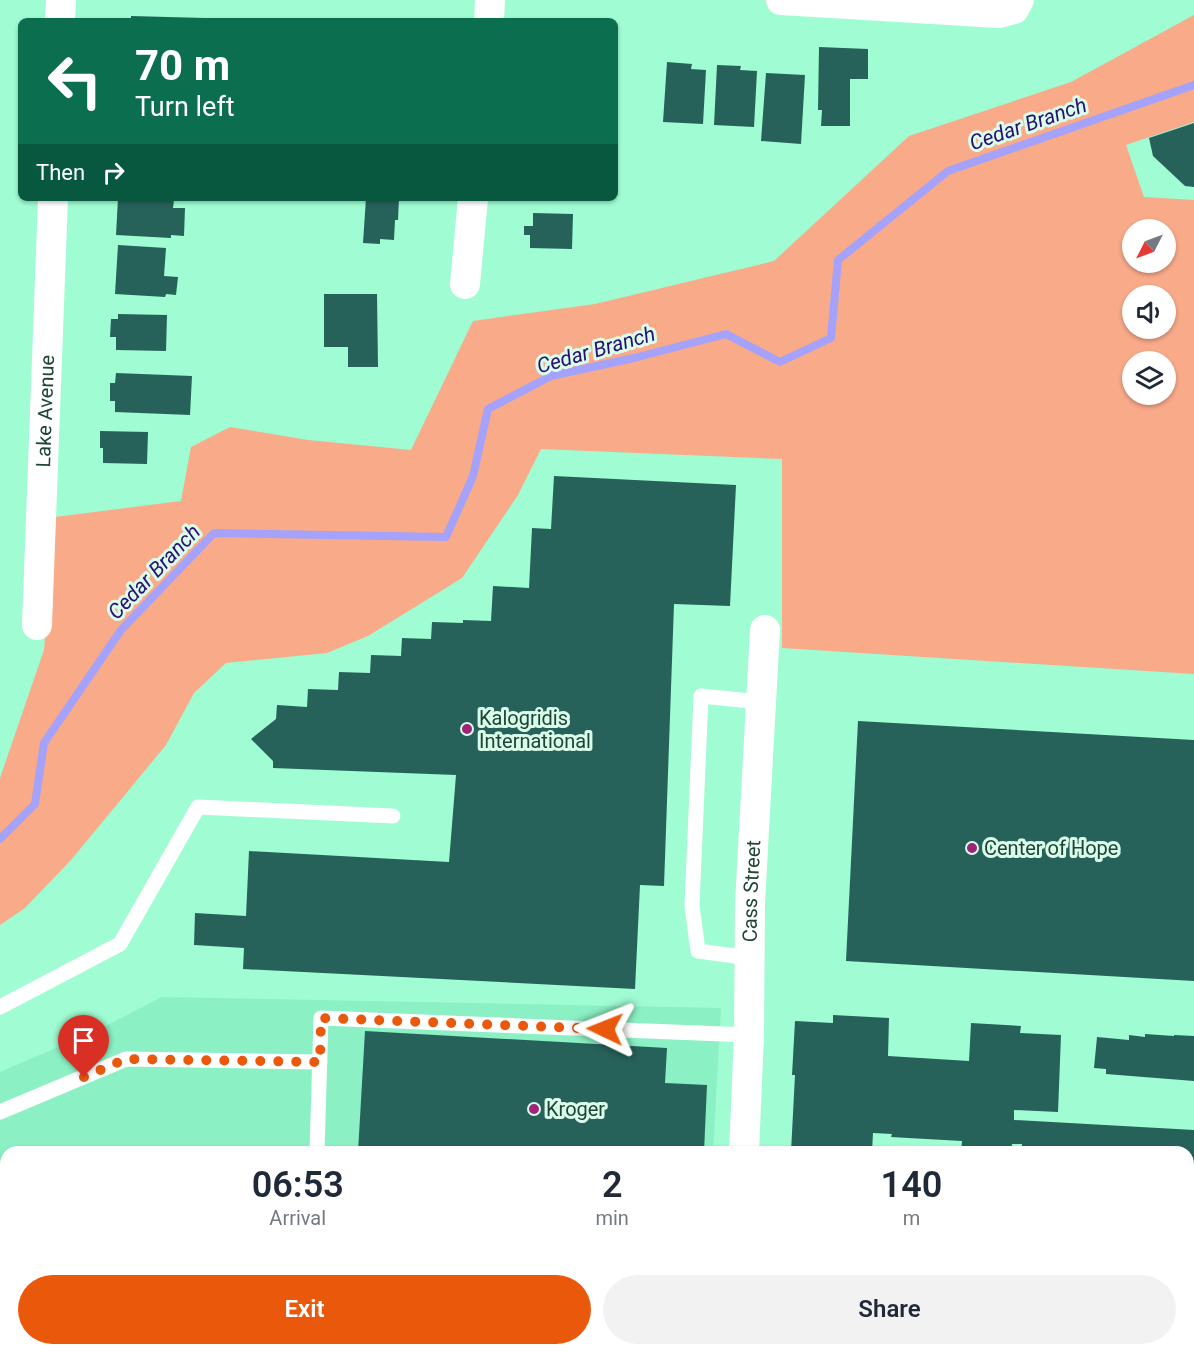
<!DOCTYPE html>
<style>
:root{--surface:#fff;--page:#f2f2f3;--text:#1f2937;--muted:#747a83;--accent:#ea580c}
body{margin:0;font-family:Roboto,sans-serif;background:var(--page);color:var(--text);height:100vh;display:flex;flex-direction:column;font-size:22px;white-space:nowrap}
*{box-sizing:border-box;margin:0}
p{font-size:20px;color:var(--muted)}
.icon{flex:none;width:33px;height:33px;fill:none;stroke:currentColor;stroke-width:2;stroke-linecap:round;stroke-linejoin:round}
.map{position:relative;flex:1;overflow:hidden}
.drawer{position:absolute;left:0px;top:1146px;width:1194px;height:210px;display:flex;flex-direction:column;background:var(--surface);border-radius:18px 18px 0 0;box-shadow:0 2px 4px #0004}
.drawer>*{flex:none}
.top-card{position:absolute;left:18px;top:18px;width:600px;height:183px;border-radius:9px;box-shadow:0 2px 4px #0004;background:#0b6e4f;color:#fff;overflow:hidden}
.needle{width:39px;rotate:228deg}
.tools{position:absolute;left:1122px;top:219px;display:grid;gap:12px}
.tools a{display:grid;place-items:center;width:54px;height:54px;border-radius:50%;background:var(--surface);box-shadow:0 2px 4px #0004;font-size:30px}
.pin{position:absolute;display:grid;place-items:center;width:51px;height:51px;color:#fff;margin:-62px -26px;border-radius:50% 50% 50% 0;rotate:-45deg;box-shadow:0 0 6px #0007}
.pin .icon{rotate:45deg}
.me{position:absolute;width:66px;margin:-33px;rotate:272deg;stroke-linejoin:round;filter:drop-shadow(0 0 4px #0008)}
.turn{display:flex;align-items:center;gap:21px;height:126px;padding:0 18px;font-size:27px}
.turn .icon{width:78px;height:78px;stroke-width:2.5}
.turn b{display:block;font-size:42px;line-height:51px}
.then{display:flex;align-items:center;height:57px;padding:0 18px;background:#0003;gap:12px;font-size:22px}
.eta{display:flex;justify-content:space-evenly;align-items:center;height:102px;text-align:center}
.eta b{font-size:36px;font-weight:600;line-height:42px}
.cta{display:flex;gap:12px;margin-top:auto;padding:12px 18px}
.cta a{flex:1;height:69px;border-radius:36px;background:var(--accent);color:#fff;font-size:24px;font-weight:600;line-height:69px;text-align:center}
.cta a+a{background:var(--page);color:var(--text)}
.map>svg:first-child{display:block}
</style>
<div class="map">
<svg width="1194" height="1356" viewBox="0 0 1194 1356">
<rect width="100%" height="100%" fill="#a0fcd2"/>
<g fill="#8bf1c4">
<polygon points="162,997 721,1008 713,1152 6,1152 6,1240 0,1233 0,1072 98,1030"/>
<polygon points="107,1350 703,1350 703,1356 113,1356"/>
</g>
<path fill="#f8aa89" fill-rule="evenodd" d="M1194 15V122L1126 145 1144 197 1194 200V674L782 648V459L541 449 518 495 462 578 368 636 327 653 226 663 194 693 166 745 71 860 25 908 0 925V778L44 650 55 517 181 501 191 447 230 427 308 440 411 450 473 321 595 304 774 261 909 136 1071 82ZM1132 230H1166V262H1132ZM1132 296H1166V328H1132ZM1132 362H1166V394H1132Z"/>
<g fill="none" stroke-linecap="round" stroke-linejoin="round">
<polyline stroke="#a4a2fb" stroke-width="8" points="0,839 35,804 44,743 121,630 214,533 446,537 473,476 488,409 551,376 634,358 726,334 780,362 831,338 838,260 948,171 1194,85"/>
</g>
<g fill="#26625a">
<polygon points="131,16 203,18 203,21 131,21"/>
<polygon points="819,47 868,49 868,79 850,79 850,126 821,126 822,110 818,110"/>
<polygon points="667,62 692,64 691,69 706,70 703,124 663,122"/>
<polygon points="717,65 741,66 740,70 757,71 754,127 714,125"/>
<polygon points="766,73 805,75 801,144 761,141"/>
<polygon points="1194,123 1194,187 1185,186 1153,156 1149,138"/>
<polygon points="118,198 174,200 173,208 185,208 184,236 171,235 171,238 116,235"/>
<polygon points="366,198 399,198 398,220 395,220 394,240 380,239 380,244 363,243"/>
<polygon points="533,213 573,214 572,249 530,248 530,235 524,235 524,226 533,226"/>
<polygon points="118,245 166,248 164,276 178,277 176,295 166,294 165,297 115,294"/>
<polygon points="324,294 377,294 378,367 348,367 348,347 324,347"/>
<polygon points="118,314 167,315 166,351 116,350 116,337 110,337 111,319 118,319"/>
<polygon points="116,373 192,376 190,415 115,412 115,401 110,401 110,383 115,383"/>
<polygon points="100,431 148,432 147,464 103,463 103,448 100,448"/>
<polygon points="554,476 736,485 730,606 674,604 664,886 640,885 635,989 243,969 244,948 194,945 195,913 246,916 249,851 449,862 456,775 273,768 273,761 251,739 276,719 277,705 307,707 308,689 338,690 339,672 370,673 371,655 401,656 402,638 431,639 432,622 463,623 463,620 491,621 493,586 529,588 532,528 551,529"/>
<polygon points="858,721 1194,740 1194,981 846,961"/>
<polygon points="833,1015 889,1018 888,1056 969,1061 971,1023 1021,1026 1020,1033 1061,1035 1058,1112 1014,1110 1014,1120 1194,1130 1194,1329 1188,1329 1188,1152 1022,1152 1022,1144 1012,1144 1011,1152 961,1152 962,1141 891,1137 892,1134 873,1133 872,1152 791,1152 795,1075 792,1075 795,1021 833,1023"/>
<polygon points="365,1031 667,1048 665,1083 707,1085 704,1152 358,1152"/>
<polygon points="1145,1034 1174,1036 1174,1035 1194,1036 1194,1081 1106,1074 1106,1069 1094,1068 1097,1037 1129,1040 1129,1035 1145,1037"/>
<polygon points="356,1350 695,1350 694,1356 433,1356 356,1352"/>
<polygon points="976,1350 1030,1350 1024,1356 976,1354"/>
<rect x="1086" y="1350" width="63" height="6"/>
</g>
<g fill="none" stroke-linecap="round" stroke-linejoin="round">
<g stroke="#fff" stroke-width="15">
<polyline points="750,958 698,951 692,906 701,696 761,702"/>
<polyline points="0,1007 120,944 198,807 393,816"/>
<polyline points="0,1112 126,1059 320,1062"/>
<polyline points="317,1152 321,1018 749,1035"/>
<polyline points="0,1184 6,1191"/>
<polyline points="0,1307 6,1304"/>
<polyline points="163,1355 307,1354"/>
</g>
<g stroke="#fff" stroke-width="30">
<polyline points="781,0 999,13 1014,9 1019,0"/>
<polyline points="60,21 61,0"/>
<polyline points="489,21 490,0"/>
<polyline points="465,284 473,198"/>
<path id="s1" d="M37 625 53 198"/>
<path id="s2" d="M744 1152 749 1035 750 903 765 630"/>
<polyline points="734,1356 734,1350"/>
</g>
<polyline stroke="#fff" stroke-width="33" points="0,1325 6,1338"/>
</g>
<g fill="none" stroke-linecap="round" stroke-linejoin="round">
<polyline stroke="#ea580c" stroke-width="10" stroke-dasharray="0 18" points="84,1077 126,1059 320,1062 321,1018 605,1029"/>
</g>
<g fill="#9f2379" stroke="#dafceb" stroke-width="2">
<circle cx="467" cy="729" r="6"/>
<circle cx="972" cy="848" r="6"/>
<circle cx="534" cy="1109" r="6"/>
</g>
<g text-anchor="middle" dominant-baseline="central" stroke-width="6" stroke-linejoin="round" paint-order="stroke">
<g font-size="20" fill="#1e4534" stroke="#dafceb">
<text stroke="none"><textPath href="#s1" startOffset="214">Lake Avenue</textPath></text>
<text stroke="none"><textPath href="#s2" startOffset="261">Cass Street</textPath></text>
</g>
<g font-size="20" fill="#1e4534" stroke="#dafceb" text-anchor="start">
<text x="479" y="718">Kalogridis<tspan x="479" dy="23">International</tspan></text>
<text x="984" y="848">Center of Hope</text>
<text x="546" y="1109">Kroger</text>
</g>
<g font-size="21" font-style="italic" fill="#280f71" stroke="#dafceb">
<text transform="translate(1028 124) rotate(-19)">Cedar Branch</text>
<text transform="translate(596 350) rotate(-16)">Cedar Branch</text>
<text transform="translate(154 572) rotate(-46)">Cedar Branch</text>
</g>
</g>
</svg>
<div class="tools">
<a><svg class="needle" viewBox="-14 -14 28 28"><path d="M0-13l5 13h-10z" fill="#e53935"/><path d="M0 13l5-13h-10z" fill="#747a83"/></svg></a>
<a><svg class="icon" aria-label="sound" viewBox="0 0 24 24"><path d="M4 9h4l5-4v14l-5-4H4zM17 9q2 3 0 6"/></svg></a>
<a><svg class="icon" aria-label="layers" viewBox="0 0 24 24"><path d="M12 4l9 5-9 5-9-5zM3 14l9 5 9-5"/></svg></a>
</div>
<div class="pin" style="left:84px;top:1077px;background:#d93025"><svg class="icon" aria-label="arrive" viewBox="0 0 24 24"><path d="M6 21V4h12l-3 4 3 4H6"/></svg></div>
<svg class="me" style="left:605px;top:1029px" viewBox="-20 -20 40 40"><path d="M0-17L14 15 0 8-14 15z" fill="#ea580c" stroke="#fff" stroke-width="4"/></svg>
<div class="top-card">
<div class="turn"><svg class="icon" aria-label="left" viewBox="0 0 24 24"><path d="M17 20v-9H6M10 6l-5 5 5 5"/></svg><div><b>70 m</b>Turn left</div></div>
<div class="then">Then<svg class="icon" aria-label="right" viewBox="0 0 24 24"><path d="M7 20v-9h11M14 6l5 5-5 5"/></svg></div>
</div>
<section class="drawer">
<div class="eta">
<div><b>06:53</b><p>Arrival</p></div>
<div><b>2</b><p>min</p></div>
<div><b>140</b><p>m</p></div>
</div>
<div class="cta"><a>Exit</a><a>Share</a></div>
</section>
</div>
